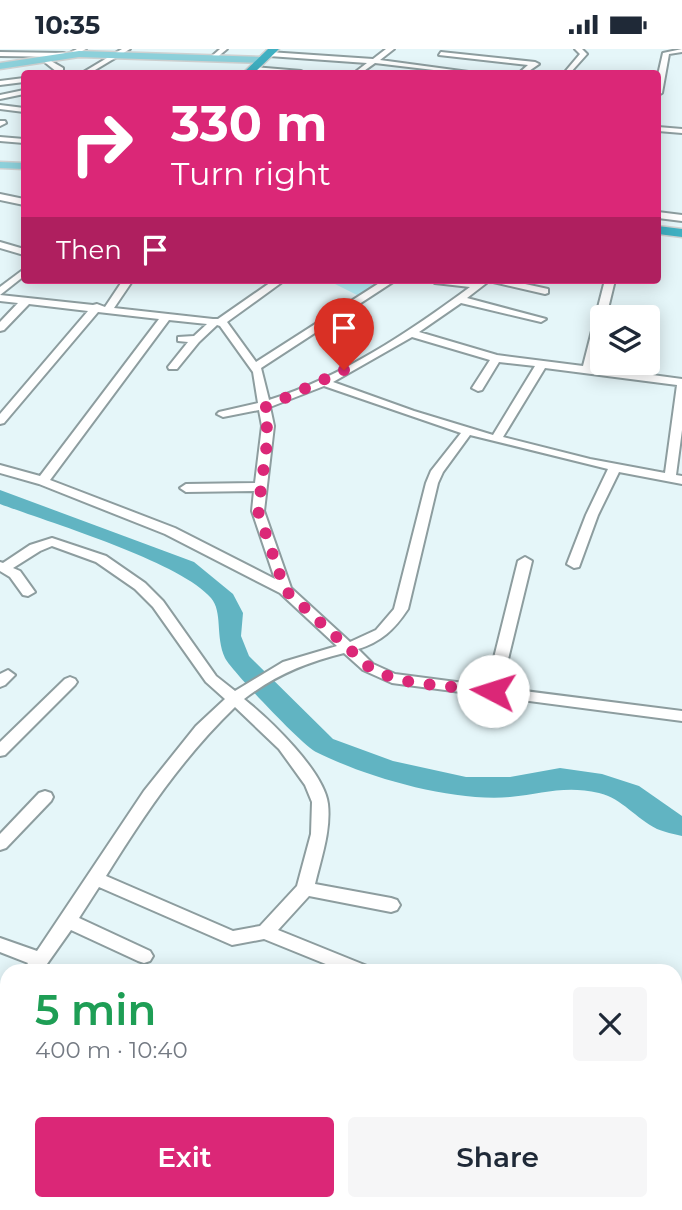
<!DOCTYPE html>
<meta charset="utf-8">
<style>
:root{--surface:#fff;--page:#f6f6f7;--text:#1f2937;--muted:#747a83;--accent:#db2777}
body{margin:0;font-family:Montserrat,sans-serif;background:var(--page);color:var(--text);height:100vh;display:flex;flex-direction:column;font-size:26px;white-space:nowrap}
*{box-sizing:border-box;margin:0}
p{font-size:23px;color:var(--muted)}
.icon{flex:none;width:38px;height:38px;fill:none;stroke:currentColor;stroke-width:2;stroke-linecap:round;stroke-linejoin:round}
.map{position:relative;flex:1;overflow:hidden}
.side{position:absolute;left:0px;top:915px;width:682px;height:247px;display:flex;flex-direction:column;background:var(--surface);border-radius:21px 21px 0 0;box-shadow:0 4px 18px #0003}
.side>*{flex:none}
.guide{position:absolute;left:21px;top:21px;width:640px;height:214px;border-radius:7px;box-shadow:0 4px 18px #0003;background:#db2777;color:#fff;overflow:hidden}
.controls{position:absolute;left:590px;top:256px;display:grid;gap:14px}
.controls a{display:grid;place-items:center;width:70px;height:70px;border-radius:7px;background:var(--surface);box-shadow:0 4px 18px #0003;font-size:35px}
.pin{position:absolute;display:grid;place-items:center;width:60px;height:60px;color:#fff;margin:-72px -30px;border-radius:50% 50% 50% 0;rotate:-45deg;box-shadow:0 0 7px #0007}
.pin .icon{rotate:45deg}
.me{position:absolute;width:77px;margin:-38px;rotate:275deg;stroke-linejoin:round;filter:drop-shadow(0 0 5px #0008)}
.turn{display:flex;align-items:center;gap:24px;height:147px;padding:0 35px;font-size:32px}
.turn .icon{width:91px;height:91px;stroke-width:2.5}
.turn b{display:block;font-size:49px;line-height:60px}
.then{display:flex;align-items:center;height:66px;padding:0 35px;background:#0003;gap:14px;font-size:26px}
.round{display:grid;place-items:center;flex:none;width:74px;height:74px;border-radius:7px;background:var(--page)}
.headline{display:flex;align-items:center;justify-content:space-between;height:119px;padding:0 35px}
h1{font-size:42px;font-weight:600;line-height:52px;color:#1e9e55}
.cta{display:flex;gap:14px;margin-top:auto;padding:14px 35px}
.cta a{flex:1;height:80px;border-radius:7px;background:var(--accent);color:#fff;font-size:28px;font-weight:600;line-height:80px;text-align:center}
.cta a+a{background:var(--page);color:var(--text)}
.status{display:flex;justify-content:space-between;align-items:center;height:49px;padding:0 35px;background:var(--surface);direction:ltr}
.status svg{height:19px;fill:currentColor}
.map>svg:first-child{display:block}
</style>
<div class="status"><b>10:35</b><svg viewBox="0 0 49 12"><path d="M0 12V9h3v3zM5 12V6h3v6zM10 12V3h3v9zM15 12V0h3v12zM26 1h20v11H26zM47 4h2v5h-2z"/></svg></div>
<div class="map">
<svg width="682" height="1161" viewBox="0 0 682 1161">
<rect width="100%" height="100%" fill="#e5f6f9"/>
<polygon fill="#b6eef8" points="327,231 383,231 359,247"/>
<g fill="none" stroke-linecap="round" stroke-linejoin="round">
<path fill="#61b4c2" fill-rule="evenodd" d="M0 441 194 513 233 545 243 564 241 587 249 607 333 690 393 712 466 728H510L560 719 602 725 639 737 682 767V787C674 785 664 783 657 780 635 769 623 750 599 744 564 736 543 745 510 748 453 753 368 729 316 703 304 698 231 621 225 609 215 587 223 563 211 549 181 513 48 473 0 455Z"/>
<g stroke="#8d9d9f" stroke-width="4">
<g id="minor">
<polygon points="77,0 86,0 74,6 70,6 70,4"/>
<polygon points="122,0 130,0 90,24 82,24"/>
<polygon points="220,0 227,0 215,10 211,10 211,8"/>
<polygon points="386,0 394,0 380,11 476,24 459,24 375,14 361,24 354,24 367,14 269,7 266,5 269,3 373,10"/>
<polygon points="575,0 582,0 587,5 570,24 564,24 580,5"/>
<polygon points="682,0 682,3 669,5 662,44 658,46 658,26 663,4"/>
<polygon points="0,3 64,4 67,6 64,8 0,7"/>
<polygon points="441,3 535,13 539,15 526,24 519,24 528,16 439,6"/>
<polygon points="44,8 63,19 63,23 57,23 42,11"/>
<polygon points="253,18 301,22 305,24 250,22"/>
<polygon points="24,29 24,33 0,36 0,32"/>
<polygon points="24,41 24,45 0,50 0,46"/>
<polygon points="0,56 24,59 24,63 0,60"/>
<polygon points="0,72 5,72 6,74 0,77"/>
<polygon points="658,78 682,80 682,84 658,82"/>
<polygon points="0,88 24,90 24,94 0,92"/>
<polygon points="0,145 24,150 24,156 0,151"/>
<polygon points="658,163 682,166 682,172 658,169"/>
<polygon points="0,193 24,200 24,206 0,199"/>
<polygon points="24,220 24,227 0,246 0,238"/>
<path d="M123 231H133L114 259 213 270H218L274 231H285L227 273 256 313 384 231H396L261 319 269 351C342 328 409 283 470 238L435 234 430 231 476 233 507 231 548 240V244L545 245 489 232 467 249 546 270 541 273 461 254 419 283 497 306 583 317 605 231H615L606 268H602V283L593 318 682 330V381L676 426 682 427V435L619 423 598 466 579 518 574 519 567 515 586 466 608 420 470 386 443 423 438 434 408 560C394 581 381 593 358 600L373 615 395 625 487 637 518 512 525 508 532 512 501 639 682 662V672L392 634 363 621 344 604C307 613 275 626 244 650 269 670 324 722 328 755 331 782 321 809 315 835L391 849 397 851 400 856 397 861 391 863 309 847 278 881 367 917 370 922H343L264 890 232 896 99 838 79 869 150 902 153 907 150 912 144 914 138 912 71 881 42 922H23L28 914 0 903V889L37 902 144 742 196 677 225 650 206 633 153 558 135 540 96 513 52 497 40 502 13 519 20 522 35 543 28 547 23 546 10 528 0 522V513L3 514 30 496 52 489 106 507 145 534 163 552 216 627 235 642 283 613 337 597 280 544 165 485 39 435 0 424V416L40 427 159 270 98 263 4 374 0 375V365L88 262 29 255 4 281 0 282V273L18 254 0 252V246L93 256 97 255 105 258ZM169 271 207 275 194 287 178 288V292L188 293 168 318 169 320H177L199 293 217 276 220 277 253 323 258 354 219 363 217 365 223 368 259 361 262 377 255 434 186 435 180 439 186 443 254 442 252 462 275 530 175 479 50 431ZM412 288 490 311 472 339 478 342 482 341 499 313 535 317 493 386 414 362 333 333ZM545 319 677 336 665 424 590 410 503 388ZM324 337 461 384 431 422 426 434 394 560 376 581 350 593 291 539 264 462 274 377 270 358ZM235 658 279 700 305 736 312 753 311 785 297 837 260 877 233 882 106 827C144 766 183 708 235 658Z"/>
<polygon points="8,621 15,626 5,636 0,638 0,625"/>
<polygon points="70,628 75,630 77,633 75,636 5,706 0,707 0,693 65,630"/>
<polygon points="45,742 51,744 53,748 51,752 6,799 0,801 0,785 39,744"/>
<polygon points="7,947 7,968 0,971 0,950"/>
<polygon points="682,1014 682,1030 676,1032 676,1016"/>
<polygon points="0,1070 7,1073 7,1091 0,1088"/>
<polygon points="330,1155 359,1155 356,1161 327,1161"/>
</g>
</g>
<g stroke="#cfd1d1" stroke-width="3">
<g id="major">
<polygon points="79,2 262,8 266,11 262,14 79,8 0,20 0,14"/>
<polygon points="0,113 24,114 24,120 0,119"/>
</g>
</g>
<g stroke="#cfd1d1" stroke-width="3">
<g id="highway">
<polygon points="268,0 279,0 254,24 243,24"/>
<polygon points="658,177 682,180 682,188 658,185"/>
</g>
</g>
<use href="#minor" fill="#fff" fill-rule="evenodd"/>
<use href="#major" fill="#8cd0da" fill-rule="evenodd"/>
<use href="#highway" fill="#40b0c2" fill-rule="evenodd"/>
</g>
<g fill="none" stroke-linecap="round" stroke-linejoin="round">
<polyline stroke="#db2777" stroke-width="12" stroke-dasharray="0 21.6" points="344,321 264,359 268,386 258,462 285,541 369,618 392,629 416,634 493,642"/>
</g>
</svg>
<div class="controls">
<a><svg class="icon" aria-label="layers" viewBox="0 0 24 24"><path d="M12 4l9 5-9 5-9-5zM3 14l9 5 9-5"/></svg></a>
</div>
<div class="pin" style="left:344px;top:321px;background:#d93025"><svg class="icon" aria-label="arrive" viewBox="0 0 24 24"><path d="M6 21V4h12l-3 4 3 4H6"/></svg></div>
<svg class="me" style="left:493px;top:642px" viewBox="-20 -20 40 40"><circle r="19" fill="#fff"/><path d="M0-13L10 11 0 6-10 11z" fill="#db2777"/></svg>
<div class="guide">
<div class="turn"><svg class="icon" aria-label="right" viewBox="0 0 24 24"><path d="M7 20v-9h11M14 6l5 5-5 5"/></svg><div><b>330 m</b>Turn right</div></div>
<div class="then">Then<svg class="icon" aria-label="arrive" viewBox="0 0 24 24"><path d="M6 21V4h12l-3 4 3 4H6"/></svg></div>
</div>
<section class="side">
<div class="headline"><div><h1>5 min</h1><p>400 m · 10:40</p></div><a class="round"><svg class="icon" aria-label="close" viewBox="0 0 24 24"><path d="M6 6l12 12M18 6L6 18"/></svg></a></div>
<div class="cta"><a>Exit</a><a>Share</a></div>
</section>
</div>
